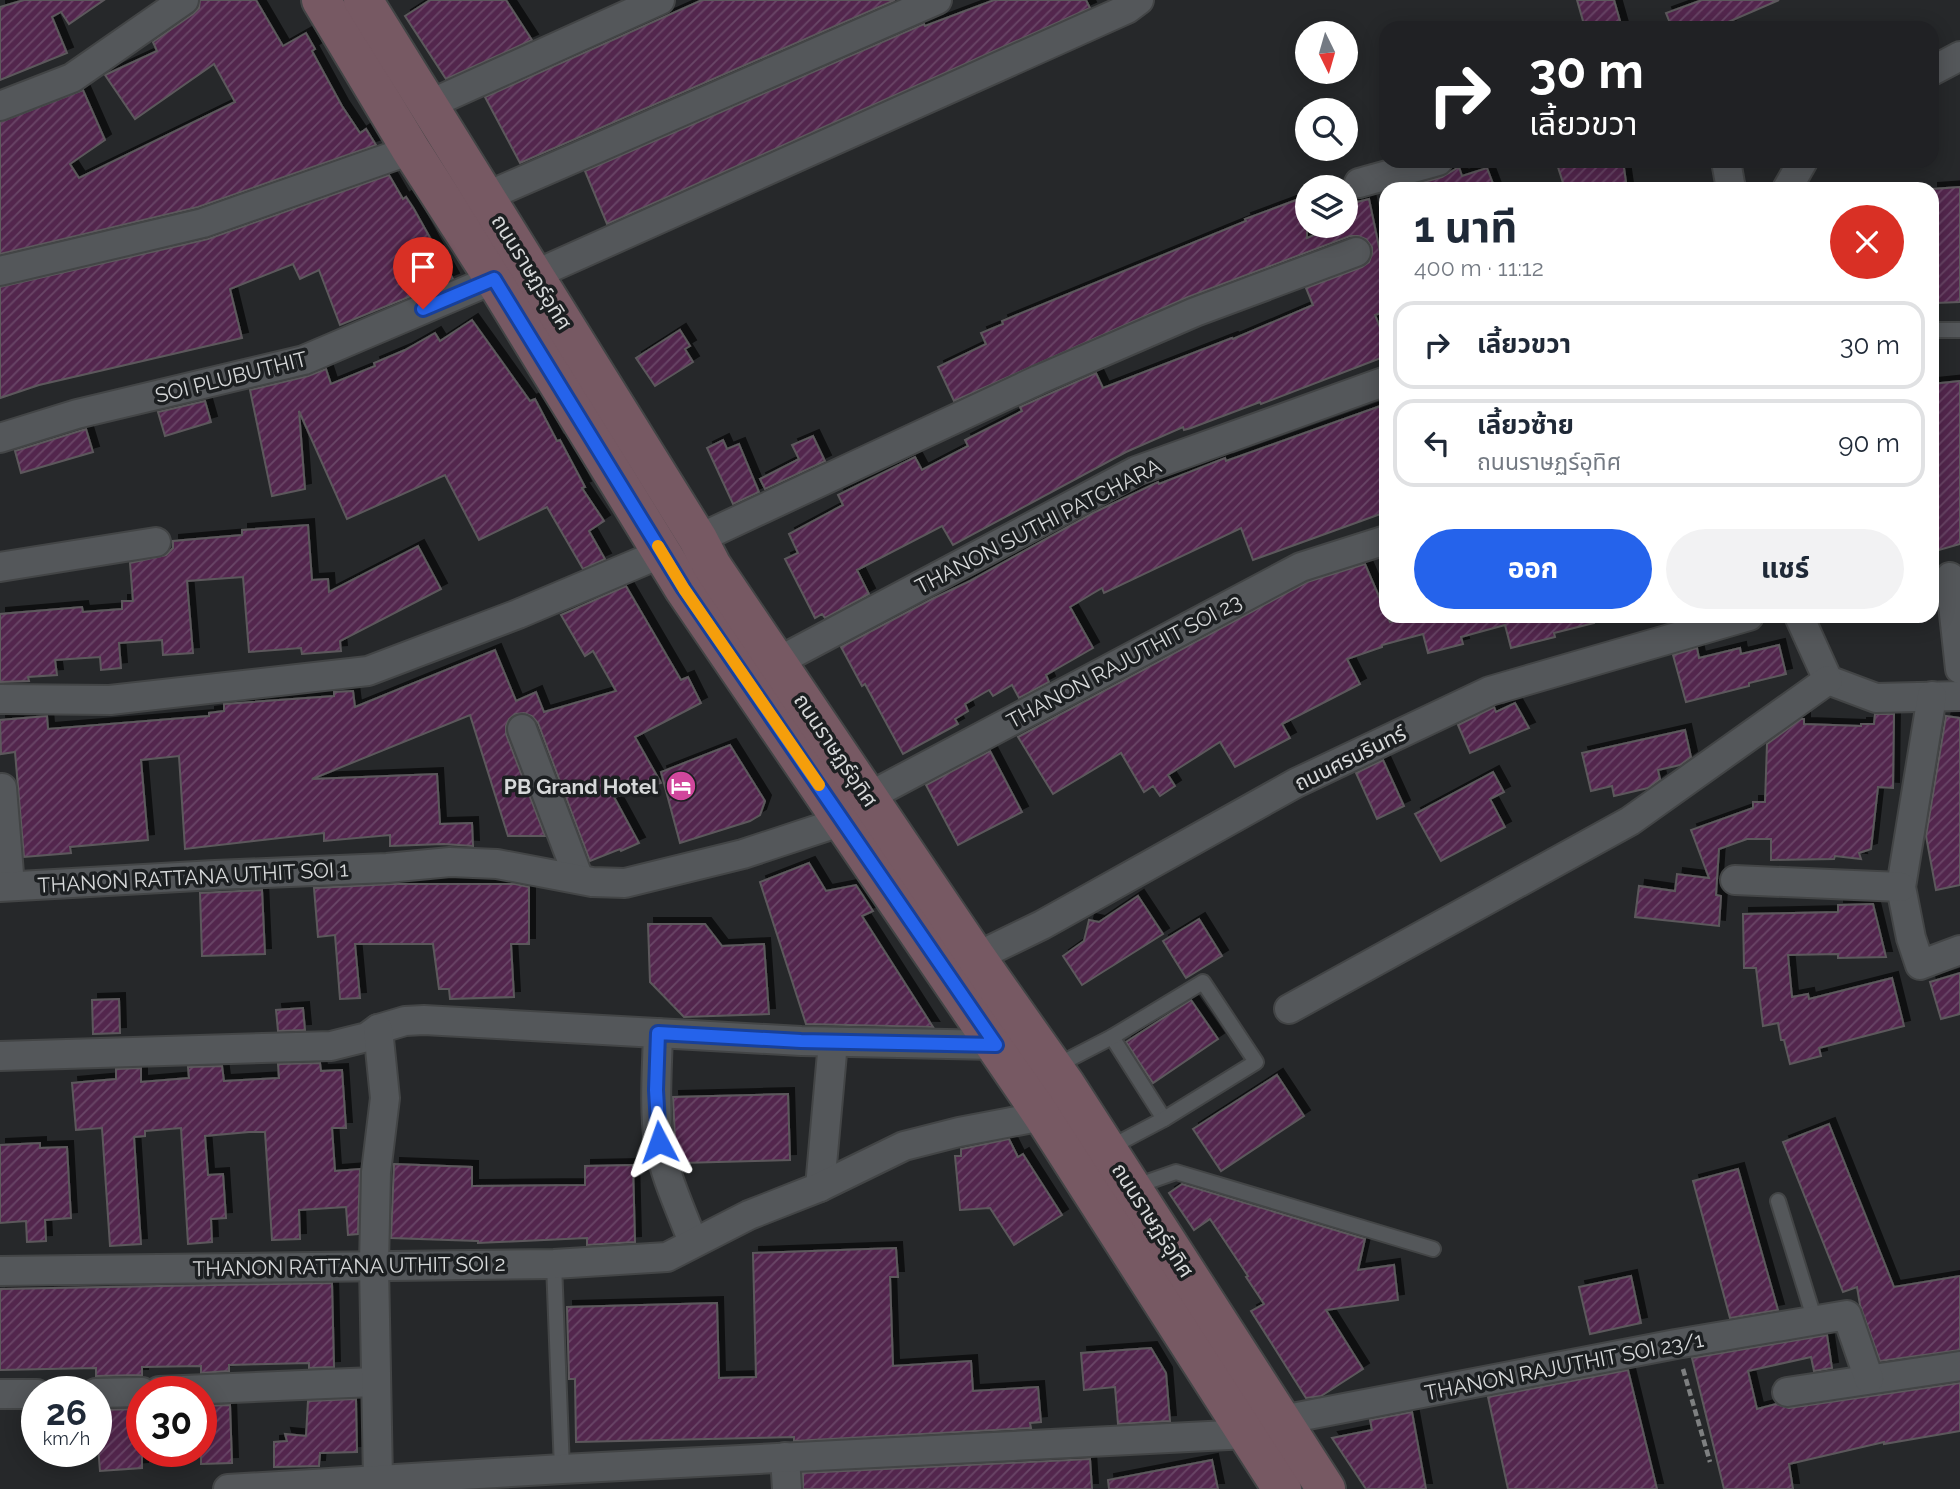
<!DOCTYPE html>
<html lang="th">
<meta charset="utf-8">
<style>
:root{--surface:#fff;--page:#f2f2f3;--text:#1f2937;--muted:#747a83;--line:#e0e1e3;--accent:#2563eb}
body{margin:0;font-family:Raleway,"Noto Sans Thai",sans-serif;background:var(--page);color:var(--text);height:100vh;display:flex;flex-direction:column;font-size:26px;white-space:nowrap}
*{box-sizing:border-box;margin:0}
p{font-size:23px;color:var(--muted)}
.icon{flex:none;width:38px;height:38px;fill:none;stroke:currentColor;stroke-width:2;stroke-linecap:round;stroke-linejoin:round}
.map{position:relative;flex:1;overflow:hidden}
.panel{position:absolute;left:1379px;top:182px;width:560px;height:441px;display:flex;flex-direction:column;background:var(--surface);border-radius:21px;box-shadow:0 4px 18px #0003}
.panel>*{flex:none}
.top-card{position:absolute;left:1379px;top:21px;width:560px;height:147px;border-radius:21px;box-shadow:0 4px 18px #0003;background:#202124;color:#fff;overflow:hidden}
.needle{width:46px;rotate:175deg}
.buttons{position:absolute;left:1295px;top:21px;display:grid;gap:14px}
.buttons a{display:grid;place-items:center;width:63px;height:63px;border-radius:50%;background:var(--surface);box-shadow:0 4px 18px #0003;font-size:35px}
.speed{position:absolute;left:21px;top:1376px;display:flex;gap:14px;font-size:35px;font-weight:700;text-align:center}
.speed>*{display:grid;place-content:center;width:91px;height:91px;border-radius:50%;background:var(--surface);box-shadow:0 4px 18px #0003;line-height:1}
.speed small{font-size:18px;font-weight:400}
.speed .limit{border:10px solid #d22;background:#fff;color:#111}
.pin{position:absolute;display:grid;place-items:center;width:60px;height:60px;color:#fff;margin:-72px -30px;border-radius:50% 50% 50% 0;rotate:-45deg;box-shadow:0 0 7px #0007}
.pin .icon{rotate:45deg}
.me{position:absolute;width:77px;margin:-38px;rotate:356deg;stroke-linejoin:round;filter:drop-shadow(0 0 5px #0008)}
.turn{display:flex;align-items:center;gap:24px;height:147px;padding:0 35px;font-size:32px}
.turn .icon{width:91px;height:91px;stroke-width:2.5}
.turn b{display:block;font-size:49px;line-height:60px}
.round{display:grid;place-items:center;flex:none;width:74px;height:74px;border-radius:37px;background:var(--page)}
.head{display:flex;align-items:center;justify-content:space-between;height:119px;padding:0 35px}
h1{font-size:42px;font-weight:700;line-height:52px}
.cta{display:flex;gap:14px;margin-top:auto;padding:14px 35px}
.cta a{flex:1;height:80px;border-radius:42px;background:var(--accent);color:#fff;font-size:28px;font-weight:700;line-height:80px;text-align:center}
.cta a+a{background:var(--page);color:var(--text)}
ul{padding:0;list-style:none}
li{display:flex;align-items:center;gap:21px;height:88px;margin:0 14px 10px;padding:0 21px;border:4px solid var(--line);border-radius:21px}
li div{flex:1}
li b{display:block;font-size:26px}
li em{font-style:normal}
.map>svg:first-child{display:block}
</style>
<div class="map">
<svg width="1960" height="1489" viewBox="0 0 1960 1489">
<defs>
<pattern id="building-hatch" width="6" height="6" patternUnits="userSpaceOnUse" patternTransform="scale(1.75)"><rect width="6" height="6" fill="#52284e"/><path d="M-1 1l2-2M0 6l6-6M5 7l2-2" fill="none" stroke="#6a4667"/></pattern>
<filter id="shadow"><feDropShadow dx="6" dy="-6" stdDeviation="0" flood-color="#0009"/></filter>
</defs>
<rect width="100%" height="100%" fill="#26282a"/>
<g fill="url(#building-hatch)" stroke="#5c595c" stroke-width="2" filter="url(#shadow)">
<polygon points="24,0 104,0 69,24 61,12 52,17 67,53 0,80 0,7"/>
<polygon points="200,0 256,0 283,46 306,33 315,49 312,51 342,106 360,133 366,129 376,145 198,207 0,254 0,122 83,90 105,140 70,164 79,178 235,102 214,64 135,119 105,75 157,51 153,42 193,14 199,8"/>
<polygon points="430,0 506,0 532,40 446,79 405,16"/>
<polygon points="702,0 895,0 520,163 485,97"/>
<polygon points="994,0 1086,0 1090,8 607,224 585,171 924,24 925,26"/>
<polygon points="1577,0 1614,0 1622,28 1585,28"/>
<polygon points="1702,0 1779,0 1728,22 1730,28 1672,28 1666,13"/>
<polygon points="1556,161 1623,161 1627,189 1565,189"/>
<polygon points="1459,167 1462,176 1487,168 1495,189 1406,189 1406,187 1442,177"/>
<polygon points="389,175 403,199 406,197 414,209 453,279 340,325 319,270 300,279 293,264 230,289 242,338 39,385 0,398 0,287 208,239"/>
<polygon points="1960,187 1960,302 1936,303 1932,237 1932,189"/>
<polygon points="1307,196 1307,238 1336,226 1346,226 1346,222 1352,219 1349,204 1369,199 1382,261 1386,260 1386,311 1375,315 1386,342 1386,356 1261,404 1260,402 1191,428 1184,430 1183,427 1126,452 953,545 942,526 857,570 869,594 825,618 822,614 815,618 785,559 798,553 789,534 843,505 838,495 915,457 922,470 968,446 965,440 1022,411 1020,407 1096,373 1103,388 1232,338 1233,339 1313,305 1306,288 1362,267 1369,262 1372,254 1372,247 1366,239 1358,236 1350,236 1188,297 954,401 938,367 986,344 981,333 1003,324 1002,321 1246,221 1245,219"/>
<polygon points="472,320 530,401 535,399 557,441 560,440 585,487 582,488 604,521 589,531 605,559 583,569 547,507 479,540 445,475 347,519 299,411 305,489 272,496 250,390 308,376 326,369 331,384 375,366 374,363 405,350 435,333 440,341"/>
<polygon points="680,330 690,346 685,349 693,362 655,386 636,358"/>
<polygon points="1960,381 1960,544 1932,552 1932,384"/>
<polygon points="205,401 211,422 165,436 158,412"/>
<polygon points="1386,404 1386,512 1253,560 1241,528 1104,593 1102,588 1070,607 1093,648 1046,675 1049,682 1019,698 1012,685 993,696 989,690 965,704 968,711 955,719 958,724 903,754 865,684 862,686 841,647 932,599 970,581 1093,513 1158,482 1159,484 1225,458 1226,461"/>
<polygon points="86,429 93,452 21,473 15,451"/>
<polygon points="813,436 825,461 765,489 760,479 799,459 792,445"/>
<polygon points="723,440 727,449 739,444 759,492 733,504 707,448"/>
<polygon points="308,525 312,580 328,579 329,592 418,546 441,589 340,641 341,651 302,654 301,648 249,652 243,577 187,581 193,653 163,655 162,640 119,643 121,668 101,670 100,657 55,660 57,675 28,677 29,681 0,682 0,614 82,607 83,612 122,609 122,601 133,601 130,563 166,555 173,548 173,541 242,535 242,530"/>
<polygon points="1365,564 1390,622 1412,616 1593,616 1594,623 1554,633 1555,637 1511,648 1505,625 1461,637 1463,644 1428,653 1423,634 1382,645 1382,647 1347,659 1360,684 1282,724 1290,738 1235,767 1220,742 1168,775 1175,786 1160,796 1153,786 1144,792 1121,753 1053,794 1018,737 1307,582"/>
<polygon points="626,586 681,680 688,677 701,703 635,737 661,783 614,797 639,843 621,851 620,849 590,861 538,723 532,716 524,713 515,714 509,719 506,726 506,734 545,836 508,836 470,715 312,779 437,774 440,824 472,823 473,846 443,844 390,846 390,835 324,841 324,833 185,849 179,756 141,760 148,840 70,847 71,853 24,857 15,752 1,754 0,720 47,716 48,729 183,718 209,716 209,713 224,711 224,704 334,696 334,692 353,691 355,707 495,650 516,701 536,692 544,712 616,691 593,651 585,656 561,615"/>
<polygon points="1779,645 1786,674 1749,683 1749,686 1686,702 1673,655 1697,648 1699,658 1740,648 1741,654"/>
<polygon points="1515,703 1529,728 1470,753 1458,725 1494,707 1496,712"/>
<polygon points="1875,714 1894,714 1893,788 1878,787 1871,849 1859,853 1861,859 1835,856 1834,859 1771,860 1771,839 1747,839 1719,849 1716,895 1721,896 1719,926 1635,917 1639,886 1675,891 1677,874 1709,878 1691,830 1753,808 1753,802 1765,802 1767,744 1801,719 1804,719 1804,724 1861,726 1861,724 1874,724"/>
<polygon points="1946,716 1960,718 1960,885 1936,890 1926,836"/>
<polygon points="1685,730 1691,757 1680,765 1658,770 1660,779 1648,788 1614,796 1612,786 1591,791 1582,753"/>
<polygon points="730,745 765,801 760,815 750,821 680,843 661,772"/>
<polygon points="990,751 1022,812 958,845 926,785"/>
<polygon points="1383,760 1404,806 1377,819 1356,773"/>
<polygon points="1493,772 1504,792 1490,799 1505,827 1441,861 1415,814"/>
<polygon points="809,863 826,891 856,885 873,911 862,916 933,1027 806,1024 760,882"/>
<polygon points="394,884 515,884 529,887 529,944 511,944 514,997 450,999 449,989 439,989 433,944 355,944 360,998 340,999 335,935 318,937 314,888"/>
<polygon points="262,890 265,954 202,956 200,893"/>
<polygon points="1138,896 1163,934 1082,985 1063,956 1084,941 1089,920 1099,922"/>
<polygon points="1873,904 1886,957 1838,958 1838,954 1788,955 1792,997 1808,994 1809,999 1892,978 1904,1026 1819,1048 1821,1056 1790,1064 1784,1040 1781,1040 1778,1023 1763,1026 1756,968 1744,968 1743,914 1838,912 1838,905"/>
<polygon points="1199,919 1222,956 1186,978 1163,941"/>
<polygon points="648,924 705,924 722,946 764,944 769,1014 684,1017 650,982"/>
<polygon points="1960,973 1960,1014 1941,1019 1930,982"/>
<polygon points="119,999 120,1033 93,1034 92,1000"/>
<polygon points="1191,1000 1218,1039 1153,1083 1126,1042"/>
<polygon points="303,1008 305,1030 278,1031 276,1010"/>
<polygon points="320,1063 321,1071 342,1070 346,1128 332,1128 335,1171 360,1169 358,1234 348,1235 346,1207 299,1210 300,1239 272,1240 265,1132 249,1132 205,1136 208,1175 223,1174 226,1218 211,1219 212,1242 188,1244 181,1128 145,1131 145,1136 134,1137 141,1244 110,1246 102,1128 76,1130 72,1083 116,1079 116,1069 141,1068 141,1082 189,1078 188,1067 222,1066 224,1081 279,1078 278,1064"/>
<polygon points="1277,1075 1304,1116 1221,1171 1193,1129"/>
<polygon points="788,1094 790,1160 681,1163 675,1140 673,1097"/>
<polygon points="1829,1124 1894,1287 1960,1276 1960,1350 1880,1361 1860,1305 1857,1287 1843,1292 1783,1142"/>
<polygon points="1009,1139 1018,1157 1023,1154 1062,1215 1014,1245 990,1208 960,1210 955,1156 961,1156 961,1149"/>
<polygon points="40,1143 40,1148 67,1147 71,1218 45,1220 46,1241 27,1242 26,1221 0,1223 0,1145"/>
<polygon points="394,1164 472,1167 472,1186 585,1185 585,1166 633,1165 635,1242 587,1245 587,1238 478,1243 478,1241 391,1238"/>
<polygon points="1738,1169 1778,1310 1730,1318 1693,1181"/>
<polygon points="1182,1184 1365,1239 1358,1270 1394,1265 1398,1300 1326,1310 1363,1369 1321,1396 1306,1398 1251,1311 1264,1304 1246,1277 1248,1276 1210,1219 1194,1230 1169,1193"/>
<polygon points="896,1248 898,1277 890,1277 893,1366 971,1361 973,1391 1038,1387 1041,1422 1030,1423 1031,1428 794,1441 794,1437 576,1442 575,1379 569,1379 567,1307 717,1303 719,1378 756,1377 753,1253"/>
<polygon points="1631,1276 1641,1323 1590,1334 1579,1287"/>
<polygon points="332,1283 334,1367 309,1368 309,1363 229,1365 229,1371 201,1373 201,1366 142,1367 142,1375 96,1376 96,1368 0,1370 0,1289"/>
<polygon points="1827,1335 1832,1368 1814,1371 1811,1357 1748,1371 1757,1409 1776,1404 1789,1408 1960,1383 1960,1431 1884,1444 1884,1442 1789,1464 1793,1489 1724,1489 1692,1358"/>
<polygon points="1151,1348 1166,1373 1170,1421 1118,1424 1115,1387 1084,1390 1081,1353"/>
<polygon points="1628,1370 1657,1489 1508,1489 1488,1397"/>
<polygon points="356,1399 357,1452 320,1453 319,1466 274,1467 274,1442 287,1441 285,1434 306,1436 308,1401"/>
<polygon points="230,1405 232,1463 201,1464 201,1406"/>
<polygon points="142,1409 142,1468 100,1471 98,1446 96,1446 96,1410"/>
<polygon points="1412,1412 1426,1489 1366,1489 1332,1438 1372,1430 1370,1420"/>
<polygon points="1090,1459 1092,1489 803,1489 803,1473"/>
<polygon points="1212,1460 1218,1489 1109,1489 1108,1480"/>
</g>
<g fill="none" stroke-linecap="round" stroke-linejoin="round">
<g stroke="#434546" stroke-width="18">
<g id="lane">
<polyline points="1932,330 1960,330"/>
<polyline points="1112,1037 1164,1119"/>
<polyline points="1054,1067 1112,1037 1203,982 1256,1062 1164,1119 1109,1148"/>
<polyline points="1133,1187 1176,1172 1433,1249"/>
<polyline points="1778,1201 1815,1321"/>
<polyline points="554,1264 562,1469"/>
</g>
</g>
<g stroke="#434546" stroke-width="32">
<g id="street">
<polyline points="1932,71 1960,56"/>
<polyline points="428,105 660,0"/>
<polyline points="0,106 72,78 184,0"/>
<polyline points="1726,161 1731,189"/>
<polyline points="1359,183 1438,161"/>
<polyline points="1787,189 1803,161"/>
<polyline points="485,197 937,0"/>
<polyline points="0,271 203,223 411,150"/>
<polyline points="534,275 1127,9 1139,0"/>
<polyline points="0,438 77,414 304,360 494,279"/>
<polyline points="698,539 1038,380 1195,312 1356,252"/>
<polyline points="0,567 156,542"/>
<polyline points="1950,577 1960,669"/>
<polyline points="1799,616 1828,680 1876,698 1960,696"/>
<polyline points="777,662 1136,471 1386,381"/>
<polyline points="1932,696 1901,887 1911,938 1920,965 1960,950"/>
<polyline points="0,699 110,700 368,671 518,614 662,553"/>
<polyline points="522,729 579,879"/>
<polyline points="2,788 10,886"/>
<polyline points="868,797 1301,567 1386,540"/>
<polyline points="1735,880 1901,887"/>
<polyline points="0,887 215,875 387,868 450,862 497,864 592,882 625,883 743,854 843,821"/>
<polyline points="976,957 1042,925 1296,783 1490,691 1749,616"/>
<polyline points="1289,1009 1630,821 1828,680"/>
<path d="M658 1033C657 1070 654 1107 659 1143 665 1177 681 1210 693 1242"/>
<polyline points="0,1056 331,1046 367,1037 378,1029 405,1021 424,1020 801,1041 996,1045"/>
<polyline points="820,1187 833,1042"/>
<polyline points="0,1271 554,1264 667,1257 749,1215 820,1187 904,1146 959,1132 1043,1116"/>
<polyline points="159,1391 374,1382"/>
<polyline points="1787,1392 1960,1366"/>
<polyline points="96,1393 142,1392"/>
<polyline points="0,1394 37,1394"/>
<polyline points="1282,1420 1676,1344 1847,1315 1869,1379"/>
<polyline points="785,1457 787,1489"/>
<polyline points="378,1480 374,1265 376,1172 385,1098 378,1029"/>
<polyline points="228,1489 562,1469 1248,1434"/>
</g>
</g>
<g stroke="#434546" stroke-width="42">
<g id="secondary">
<polyline points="321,0 411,150 494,279 684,589 1043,1116 1282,1489"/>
<polyline points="363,0 698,539 712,566 976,957 1066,1085 1326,1489"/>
</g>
</g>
<polyline stroke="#7e8081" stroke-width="4.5" stroke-dasharray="7 3.5" stroke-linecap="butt" points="1683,1369 1710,1462"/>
<use href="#lane" stroke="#54575a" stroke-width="14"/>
<use href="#street" stroke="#54575a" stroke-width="28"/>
<use href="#secondary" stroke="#775963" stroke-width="38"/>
</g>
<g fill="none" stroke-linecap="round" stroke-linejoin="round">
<g stroke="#184099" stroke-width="18">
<polyline id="route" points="423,309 494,279 684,589 996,1045 801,1041 658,1033 656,1090 659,1142"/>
</g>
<use href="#route" stroke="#2563eb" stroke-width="12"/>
<polyline stroke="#f59e0b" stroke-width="12" points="658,546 684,589 819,785"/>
</g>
<defs>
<g id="hotel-disc" transform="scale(1.575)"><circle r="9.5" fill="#d1479c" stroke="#1c1f21"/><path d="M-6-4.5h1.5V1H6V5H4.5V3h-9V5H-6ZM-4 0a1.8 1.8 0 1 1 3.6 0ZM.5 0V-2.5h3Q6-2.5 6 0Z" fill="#fff"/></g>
</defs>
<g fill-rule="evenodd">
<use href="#hotel-disc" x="681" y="786"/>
</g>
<g text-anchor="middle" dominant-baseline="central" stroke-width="7" stroke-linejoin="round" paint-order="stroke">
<g font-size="21" fill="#d6d8d9" stroke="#1c1f21">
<text transform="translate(532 272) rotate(58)">ถนนราษฏร์อุทิศ</text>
<text transform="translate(231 377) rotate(-14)">SOI PLUBUTHIT</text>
<text transform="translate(1038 526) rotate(-27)">THANON SUTHI PATCHARA</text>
<text transform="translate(1124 661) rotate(-28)">THANON RAJUTHIT SOI 23</text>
<text transform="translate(836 750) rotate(56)">ถนนราษฏร์อุทิศ</text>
<text transform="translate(1350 758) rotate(-26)">ถนนศรนรินทร์</text>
<text transform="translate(193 877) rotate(-3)">THANON RATTANA UTHIT SOI 1</text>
<text transform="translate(1153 1220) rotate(57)">ถนนราษฏร์อุทิศ</text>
<text transform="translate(349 1266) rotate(-1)">THANON RATTANA UTHIT SOI 2</text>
<text transform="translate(1564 1366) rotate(-11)">THANON RAJUTHIT SOI 23/1</text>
</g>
<g font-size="21" font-weight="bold" fill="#d6d8d9" stroke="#1c1f21" text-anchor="end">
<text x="658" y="786">PB Grand Hotel</text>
</g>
</g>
</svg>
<div class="buttons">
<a><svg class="needle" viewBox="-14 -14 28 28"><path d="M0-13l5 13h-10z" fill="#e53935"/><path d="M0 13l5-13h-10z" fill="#747a83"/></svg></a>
<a><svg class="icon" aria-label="search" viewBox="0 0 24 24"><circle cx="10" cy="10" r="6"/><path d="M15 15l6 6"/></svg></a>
<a><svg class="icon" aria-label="layers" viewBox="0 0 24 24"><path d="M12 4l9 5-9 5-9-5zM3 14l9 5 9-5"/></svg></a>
</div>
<div class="speed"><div>26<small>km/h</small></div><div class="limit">30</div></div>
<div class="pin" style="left:423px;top:309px;background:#d93025"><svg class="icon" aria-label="arrive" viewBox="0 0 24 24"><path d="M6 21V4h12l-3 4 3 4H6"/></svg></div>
<svg class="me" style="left:659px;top:1142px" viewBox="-20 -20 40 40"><path d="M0-17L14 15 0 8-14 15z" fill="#2563eb" stroke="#fff" stroke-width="4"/></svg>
<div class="top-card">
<div class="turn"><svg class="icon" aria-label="right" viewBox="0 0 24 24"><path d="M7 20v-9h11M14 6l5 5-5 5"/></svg><div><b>30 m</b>เลี้ยวขวา</div></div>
</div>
<section class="panel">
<div class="head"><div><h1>1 นาที</h1><p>400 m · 11:12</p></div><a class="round" style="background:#d93025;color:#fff"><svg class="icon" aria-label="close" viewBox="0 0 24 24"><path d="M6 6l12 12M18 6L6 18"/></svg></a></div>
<ul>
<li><svg class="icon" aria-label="right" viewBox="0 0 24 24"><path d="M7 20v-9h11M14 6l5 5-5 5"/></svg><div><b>เลี้ยวขวา</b></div><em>30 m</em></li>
<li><svg class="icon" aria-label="left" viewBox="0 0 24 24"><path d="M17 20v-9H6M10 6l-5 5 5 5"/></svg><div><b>เลี้ยวซ้าย</b><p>ถนนราษฏร์อุทิศ</p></div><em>90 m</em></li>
</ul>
<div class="cta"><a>ออก</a><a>แชร์</a></div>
</section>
</div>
